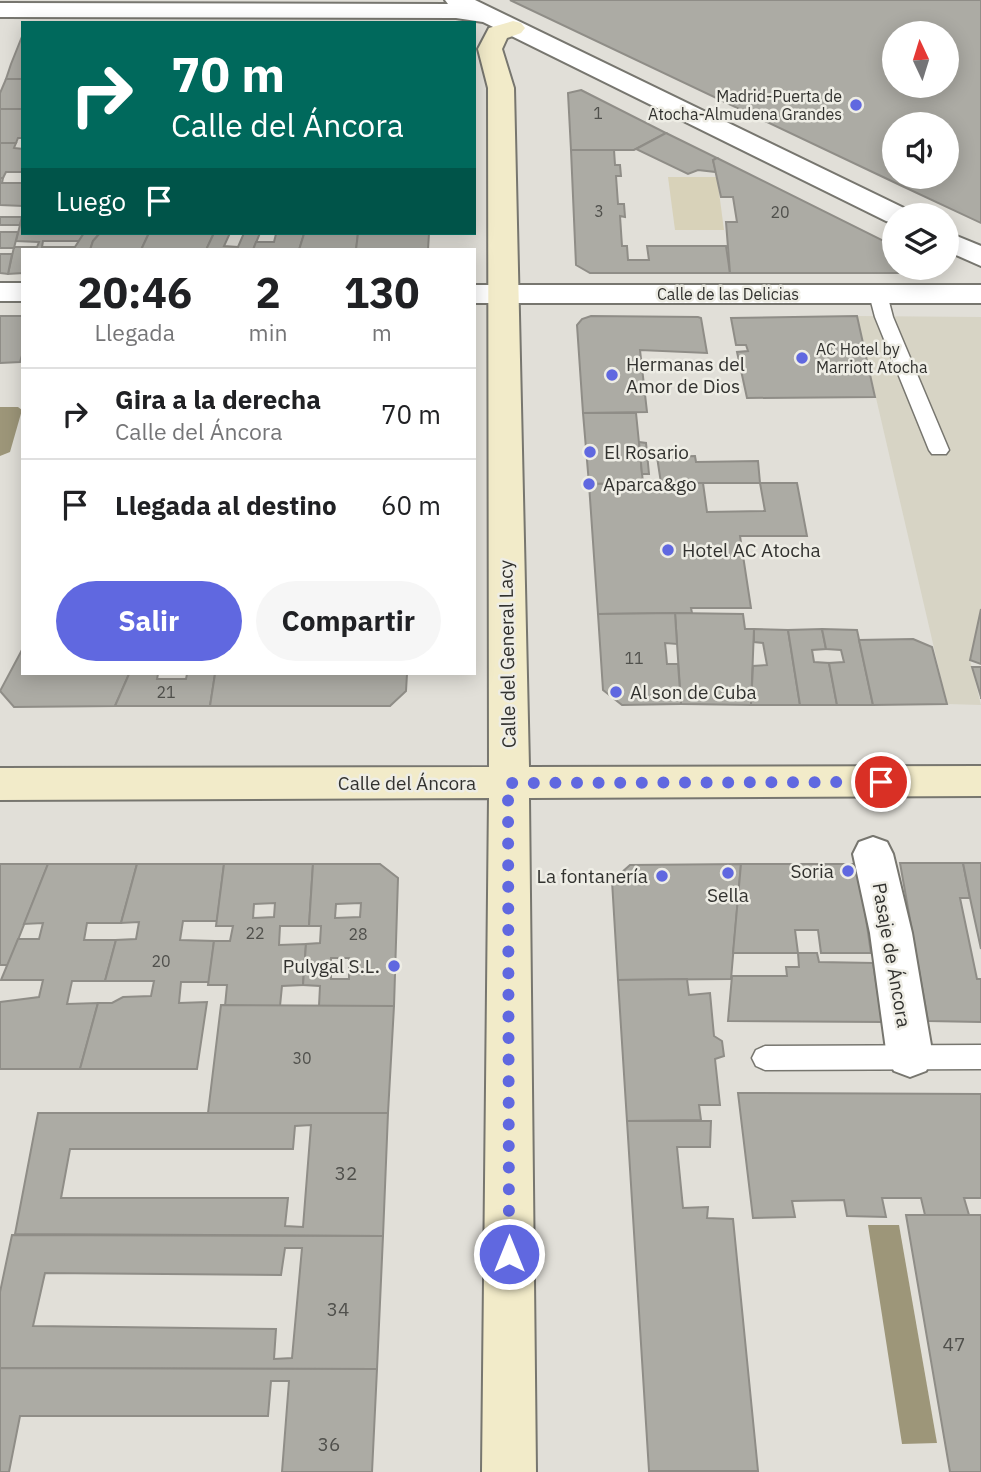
<!DOCTYPE html>
<html lang="es">
<meta charset="utf-8">
<style>
:root{--surface:#fff;--page:#f6f6f6;--text:#202124;--muted:#757577;--line:#e0e0e0;--accent:#6068e0}
body{margin:0;font-family:"IBM Plex Sans",sans-serif;background:var(--page);color:var(--text);height:100vh;display:flex;flex-direction:column;font-size:26px;white-space:nowrap}
*{box-sizing:border-box;margin:0}
p{font-size:23px;color:var(--muted)}
.icon{flex:none;width:38px;height:38px;fill:none;stroke:currentColor;stroke-width:2;stroke-linecap:round;stroke-linejoin:round}
.map{position:relative;flex:1;overflow:hidden}
.sheet{position:absolute;left:21px;top:248px;width:455px;height:427px;display:flex;flex-direction:column;background:var(--surface);border-radius:0px;box-shadow:0 4px 18px #0003}
.sheet>*{flex:none}
.hud{position:absolute;left:21px;top:21px;width:455px;height:214px;border-radius:0px;box-shadow:0 4px 18px #0003;background:#00695c;color:#fff;overflow:hidden}
.needle{width:46px;rotate:356deg}
.controls{position:absolute;left:882px;top:21px;display:grid;gap:14px}
.controls a{display:grid;place-items:center;width:77px;height:77px;border-radius:50%;background:var(--surface);box-shadow:0 4px 18px #0003;font-size:35px}
.pin{position:absolute;display:grid;place-items:center;width:60px;height:60px;color:#fff;margin:-30px;border:4px solid #fff;border-radius:50%;box-shadow:0 2px 7px #0007}
.me{position:absolute;width:77px;margin:-38px;rotate:0deg;stroke-linejoin:round;filter:drop-shadow(0 0 5px #0008)}
.turn{display:flex;align-items:center;gap:24px;height:147px;padding:0 35px;font-size:32px}
.turn .icon{width:91px;height:91px;stroke-width:2.5}
.turn b{display:block;font-size:49px;line-height:60px}
.then{display:flex;align-items:center;height:66px;padding:0 35px;background:#0003;gap:14px;font-size:26px}
.eta{display:flex;justify-content:space-evenly;align-items:center;height:119px;text-align:center}
.eta b{font-size:42px;font-weight:800;line-height:49px}
.action{display:flex;gap:14px;margin-top:auto;padding:14px 35px}
.action a{flex:1;height:80px;border-radius:42px;background:var(--accent);color:#fff;font-size:28px;font-weight:800;line-height:80px;text-align:center}
.action a+a{background:var(--page);color:var(--text)}
ul{padding:0;list-style:none}
li{display:flex;align-items:center;gap:21px;height:91px;padding:0 35px;border-top:2px solid var(--line)}
li div{flex:1}
li b{display:block;font-size:26px}
li em{font-style:normal}
.map>svg:first-child{display:block}
</style>
<div class="map">
<svg width="981" height="1472" viewBox="0 0 981 1472">
<rect width="100%" height="100%" fill="#e1dfd8"/>
<polygon fill="#d7d4c5" points="857,316 981,317 981,609 970,660 981,705 947,704"/>
<polygon fill="#d8d2b9" points="668,177 717,177 724,230 675,230"/>
<g fill="#9d9679">
<polygon points="0,407 18,407 22,410 10,452 0,456"/>
<polygon points="868,1225 899,1225 937,1443 902,1444"/>
</g>
<g fill="#acaba4" stroke="#8f8d87" stroke-width="2" fill-rule="evenodd">
<path d="M510 0H981V223L902 186ZM894 33H947V86H894ZM894 124H947V177H894Z"/>
<polygon points="23,34 23,79 6,79 11,64"/>
<polygon points="6,79 23,79 23,109 0,109 0,93"/>
<polygon points="581,90 666,133 634,150 571,150 568,93"/>
<polygon points="0,109 23,109 23,138 18,138 16,143 0,143"/>
<polygon points="666,133 717,158 713,160 716,172 698,170 688,174 636,149"/>
<polygon points="0,143 16,143 14,148 23,149 23,172 6,172 3,178 0,178"/>
<polygon points="571,150 614,150 615,165 620,165 621,176 616,176 618,204 624,204 625,217 620,216 622,246 627,246 628,260 649,260 647,246 726,246 730,273 590,273 576,265"/>
<polygon points="717,158 894,246 894,268 927,268 925,273 730,273 726,222 737,222 733,197 721,197 713,160"/>
<polygon points="0,178 3,178 2,183 23,183 23,206 0,205"/>
<polygon points="0,217 22,217 20,225 0,225"/>
<polygon points="22,217 23,233 84,233 79,241 43,241 42,247 75,247 73,250 23,250 23,273 8,274 14,247 37,247 39,242 16,241"/>
<polygon points="0,232 18,232 14,248 0,248"/>
<polygon points="84,233 100,233 93,241 90,250 73,250"/>
<polygon points="100,233 149,233 141,250 90,250 93,241"/>
<polygon points="149,233 214,233 206,250 141,250"/>
<polygon points="214,233 230,233 224,246 238,247 244,233 260,233 253,250 206,250"/>
<polygon points="260,233 317,233 304,234 299,250 253,250 256,242 274,242 276,234"/>
<polygon points="317,233 358,233 356,250 296,250 299,250 304,234"/>
<polygon points="358,233 429,233 428,250 356,250"/>
<polygon points="0,254 12,254 8,274 0,273"/>
<polygon points="0,316 23,316 23,352 20,362 0,363"/>
<polygon points="591,316 698,317 701,318 707,353 640,350 647,412 583,413 577,325 582,319"/>
<polygon points="857,316 875,397 747,398 737,352 748,351 746,345 736,345 731,318"/>
<polygon points="583,413 636,413 643,483 589,484"/>
<polygon points="639,442 646,443 649,474 642,474"/>
<polygon points="695,456 696,462 758,461 760,483 661,483 657,457"/>
<polygon points="661,483 703,483 707,512 765,511 760,483 797,483 807,536 740,536 751,608 691,608 692,613 598,614 589,484"/>
<polygon points="981,609 981,664 970,660"/>
<polygon points="675,613 743,614 745,629 754,629 751,705 681,704"/>
<polygon points="675,613 677,644 665,643 666,652 667,664 678,664 681,704 622,705 603,690 598,614"/>
<polygon points="754,629 788,630 800,705 751,705 753,666 767,665 763,643 754,642"/>
<polygon points="822,629 826,649 812,650 814,662 829,663 837,705 800,705 788,630"/>
<polygon points="822,629 857,630 873,705 837,705 829,663 844,662 841,650 826,649"/>
<polygon points="913,639 932,647 947,704 873,705 859,640"/>
<polygon points="23,648 23,674 129,674 115,706 14,707 0,691"/>
<polygon points="972,667 981,667 981,699 981,697"/>
<polygon points="129,674 158,674 157,679 186,679 187,674 215,674 210,706 115,706"/>
<polygon points="215,674 407,674 406,691 390,706 210,706"/>
<polygon points="900,863 963,863 970,898 960,898 977,979 981,979 981,1022 928,1021"/>
<polygon points="963,863 981,863 981,949 970,898"/>
<polygon points="0,864 48,864 8,965 0,965"/>
<polygon points="48,864 137,864 121,923 87,923 84,940 116,940 105,981 72,981 67,1004 98,1003 80,1069 0,1069 0,1002 39,997 43,980 1,980 18,939 39,939 43,923 24,924"/>
<polygon points="137,864 224,864 217,921 183,921 180,940 214,941 209,982 181,982 179,1003 207,1002 197,1069 80,1069 98,1003 112,1003 123,997 151,996 154,981 105,981 116,940 136,939 139,922 121,923"/>
<path d="M224 864H313L309 926H280L279 945 306 944 303 985 282 986 280 1006H225L227 985H208L214 941H230L233 926H216ZM275 903 274 917 253 918 254 904Z"/>
<path d="M313 864H380L398 878 394 1006H319L320 986 303 985 306 944 320 943 321 926H309ZM361 903 360 917 335 918 336 904ZM331 958H349V979H331Z"/>
<polygon points="741,864 731,979 618,980 612,881 630,865"/>
<polygon points="741,864 858,864 871,953 821,953 818,930 795,930 798,953 733,953"/>
<polygon points="798,953 817,953 819,962 873,963 882,1022 728,1021 732,976 787,976 786,967 799,967"/>
<polygon points="687,979 689,995 710,993 714,1036 722,1041 724,1056 715,1059 720,1105 699,1105 701,1120 627,1121 618,980"/>
<polygon points="221,1005 394,1006 388,1113 208,1113"/>
<polygon points="738,1093 981,1094 981,1198 964,1198 969,1215 925,1215 921,1198 882,1198 886,1217 847,1216 844,1200 792,1201 795,1217 753,1218"/>
<path d="M38 1113H388L383 1236 15 1234ZM311 1125 303 1227 285 1226 288 1198H61L70 1149H293L295 1126Z"/>
<polygon points="627,1121 711,1121 710,1147 677,1147 683,1208 708,1207 707,1218 733,1219 758,1471 649,1471"/>
<polygon points="906,1215 981,1215 981,1472 950,1472"/>
<path d="M12 1235 383 1236 377 1369 0 1368V1292ZM285 1248H302L292 1358 274 1359 276 1329 33 1326 45 1273 281 1275Z"/>
<polygon points="0,1368 377,1369 372,1472 282,1472 289,1381 271,1381 268,1416 20,1416 9,1472 0,1472"/>
</g>
<g fill="none" stroke-linecap="round" stroke-linejoin="round">
<g stroke="#77766f" stroke-width="3">
<g id="lane">
<polygon points="878,289 887,294 893,317 949,450 946,454 932,454 929,450 875,317 869,294"/>
<polygon points="981,1045 981,1069 765,1070 756,1066 752,1058 756,1050 765,1046"/>
</g>
</g>
<g stroke="#77766f" stroke-width="4">
<g id="street">
<polygon points="445,0 475,0 906,209 910,215 894,215 894,223 886,221 483,22 456,18 0,17 0,3 448,4"/>
<polygon points="947,232 981,246 981,266 947,251"/>
<rect x="0" y="283" width="23" height="18"/>
<rect x="474" y="285" width="507" height="18"/>
<polygon points="873,837 887,842 893,854 912,933 933,1057 926,1071 910,1077 894,1071 887,1057 870,933 853,854 859,842"/>
</g>
</g>
<g stroke="#77766f" stroke-width="4">
<polygon id="secondary" points="513,21 521,23 525,28 521,33 507,38 502,49 514,88 529,767 981,766 981,796 529,798 536,1472 482,1472 489,798 0,800 0,768 489,767 488,88 478,49 489,28"/>
</g>
<use href="#lane" fill="#fff" fill-rule="evenodd"/>
<use href="#street" fill="#fff" fill-rule="evenodd"/>
<use href="#secondary" fill="#f2ebc9" fill-rule="evenodd"/>
</g>
<g fill="none" stroke-linecap="round" stroke-linejoin="round">
<polyline stroke="#6068e0" stroke-width="12" stroke-dasharray="0 21.6" points="509,1254 508,783 881,782"/>
</g>
<g fill="#6068e0" stroke="#eeede5" stroke-width="2.5">
<circle cx="856" cy="105" r="7"/>
<circle cx="802" cy="358" r="7"/>
<circle cx="612" cy="375" r="7"/>
<circle cx="590" cy="452" r="7"/>
<circle cx="589" cy="484" r="7"/>
<circle cx="668" cy="550" r="7"/>
<circle cx="616" cy="692" r="7"/>
<circle cx="848" cy="871" r="7"/>
<circle cx="728" cy="873" r="7"/>
<circle cx="662" cy="876" r="7"/>
<circle cx="394" cy="966" r="7"/>
</g>
<g text-anchor="middle" dominant-baseline="central" stroke-width="5" stroke-linejoin="round" paint-order="stroke">
<g font-size="16" fill="#32322f" stroke="#eeede5" text-anchor="end">
<text x="842" y="96">Madrid-Puerta de<tspan x="842" dy="18">Atocha-Almudena Grandes</tspan></text>
<text x="816" y="349" text-anchor="start">AC Hotel by<tspan x="816" dy="18">Marriott Atocha</tspan></text>
</g>
<g font-size="16" fill="#50504c">
<text x="598" y="113">1</text>
<text x="599" y="211">3</text>
<text x="780" y="212">20</text>
<text x="634" y="658">11</text>
<text x="166" y="692">21</text>
<text x="255" y="933">22</text>
<text x="358" y="934">28</text>
<text x="161" y="961">20</text>
<text x="302" y="1058">30</text>
</g>
<g font-size="16" fill="#32322f" stroke="#eeede5">
<text x="728" y="294">Calle de las Delicias</text>
</g>
<g font-size="19" fill="#32322f" stroke="#eeede5" text-anchor="start">
<text x="626" y="364">Hermanas del<tspan x="626" dy="22">Amor de Dios</tspan></text>
<text x="604" y="452">El Rosario</text>
<text x="603" y="484">Aparca&amp;go</text>
<text x="682" y="550">Hotel AC Atocha</text>
<text x="630" y="692">Al son de Cuba</text>
<text x="834" y="871" text-anchor="end">Soria</text>
<text x="648" y="876" text-anchor="end">La fontanería</text>
<text x="728" y="895" text-anchor="middle">Sella</text>
<text x="380" y="966" text-anchor="end">Pulygal S.L.</text>
</g>
<g font-size="19" fill="#32322f" stroke="#eeede5">
<text transform="translate(507 654) rotate(-91)">Calle del General Lacy</text>
<text x="407" y="783">Calle del Áncora</text>
<text transform="translate(892 955) rotate(80)">Pasaje de Áncora</text>
</g>
<g font-size="19" fill="#50504c">
<text x="346" y="1173">32</text>
<text x="338" y="1309">34</text>
<text x="954" y="1344">47</text>
<text x="329" y="1444">36</text>
</g>
</g>
</svg>
<div class="controls">
<a><svg class="needle" viewBox="-14 -14 28 28"><path d="M0-13l5 13h-10z" fill="#e53935"/><path d="M0 13l5-13h-10z" fill="#757577"/></svg></a>
<a><svg class="icon" aria-label="sound" viewBox="0 0 24 24"><path d="M4 9h4l5-4v14l-5-4H4zM17 9q2 3 0 6"/></svg></a>
<a><svg class="icon" aria-label="layers" viewBox="0 0 24 24"><path d="M12 4l9 5-9 5-9-5zM3 14l9 5 9-5"/></svg></a>
</div>
<div class="pin" style="left:881px;top:782px;background:#d93025"><svg class="icon" aria-label="arrive" viewBox="0 0 24 24"><path d="M6 21V4h12l-3 4 3 4H6"/></svg></div>
<svg class="me" style="left:509px;top:1254px" viewBox="-20 -20 40 40"><circle r="17" fill="#6068e0" stroke="#fff" stroke-width="3"/><path d="M0-11L8 9 0 5-8 9z" fill="#fff"/></svg>
<div class="hud">
<div class="turn"><svg class="icon" aria-label="right" viewBox="0 0 24 24"><path d="M7 20v-9h11M14 6l5 5-5 5"/></svg><div><b>70 m</b>Calle del Áncora</div></div>
<div class="then">Luego<svg class="icon" aria-label="arrive" viewBox="0 0 24 24"><path d="M6 21V4h12l-3 4 3 4H6"/></svg></div>
</div>
<section class="sheet">
<div class="eta">
<div><b>20:46</b><p>Llegada</p></div>
<div><b>2</b><p>min</p></div>
<div><b>130</b><p>m</p></div>
</div>
<ul>
<li><svg class="icon" aria-label="right" viewBox="0 0 24 24"><path d="M7 20v-9h11M14 6l5 5-5 5"/></svg><div><b>Gira a la derecha</b><p>Calle del Áncora</p></div><em>70 m</em></li>
<li><svg class="icon" aria-label="arrive" viewBox="0 0 24 24"><path d="M6 21V4h12l-3 4 3 4H6"/></svg><div><b>Llegada al destino</b></div><em>60 m</em></li>
</ul>
<div class="action"><a>Salir</a><a>Compartir</a></div>
</section>
</div>
